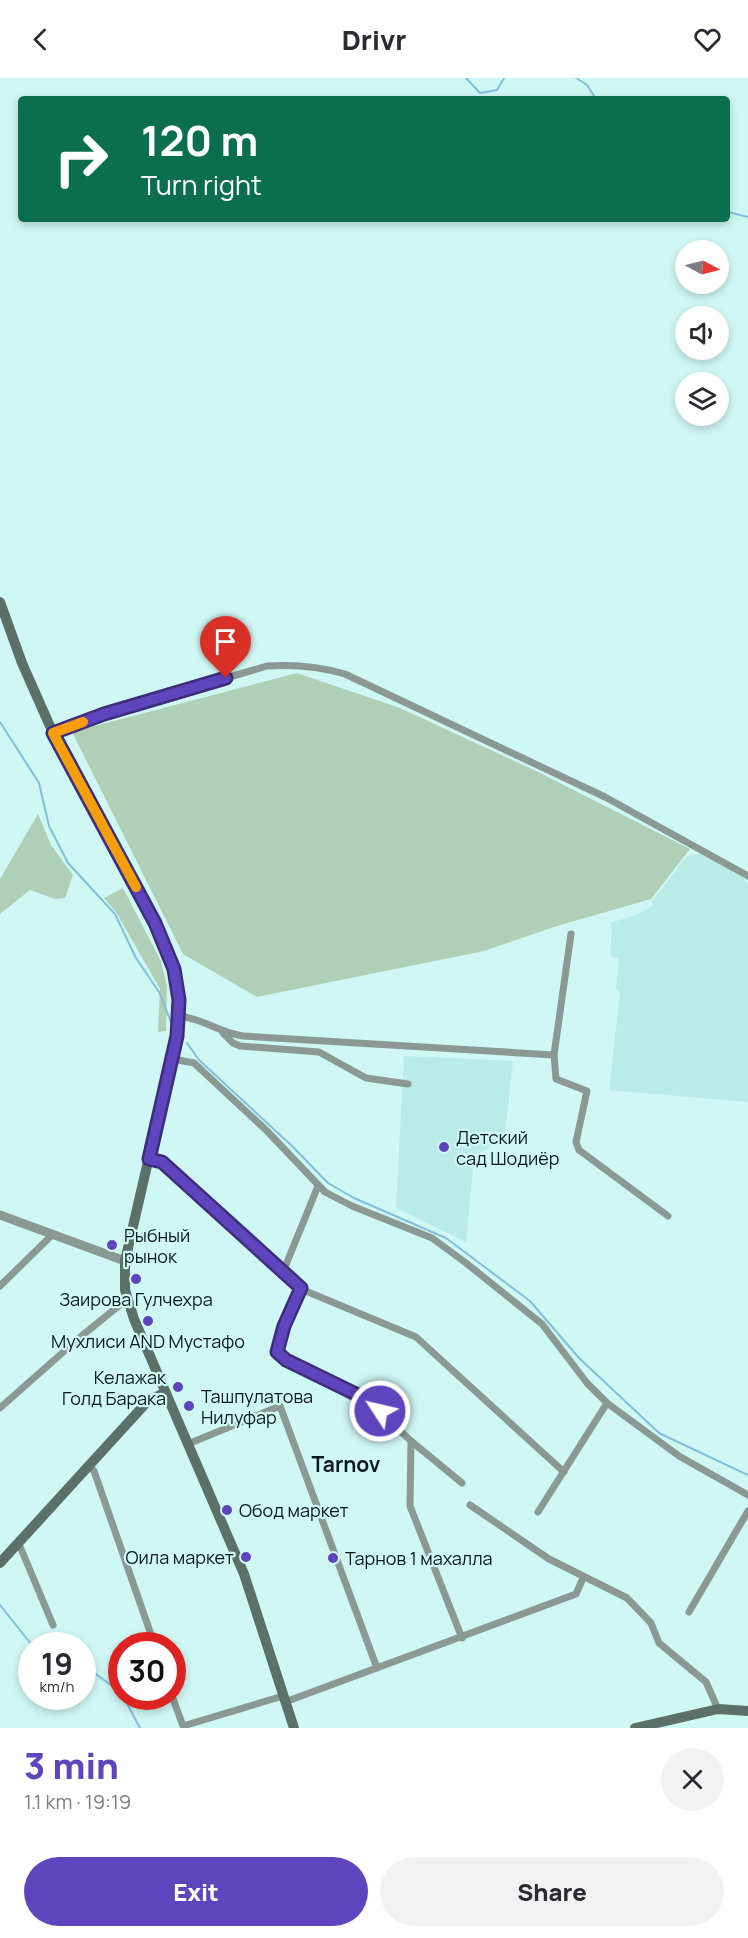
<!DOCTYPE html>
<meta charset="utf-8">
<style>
:root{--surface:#fff;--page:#f2f2f3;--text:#2b2b33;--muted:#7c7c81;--accent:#5f45bd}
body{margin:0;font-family:Manrope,sans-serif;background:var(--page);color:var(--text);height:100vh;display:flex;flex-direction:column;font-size:22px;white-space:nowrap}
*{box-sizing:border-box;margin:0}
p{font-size:20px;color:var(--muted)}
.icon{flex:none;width:33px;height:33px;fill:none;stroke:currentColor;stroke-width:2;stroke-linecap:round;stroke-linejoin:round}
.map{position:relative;height:1650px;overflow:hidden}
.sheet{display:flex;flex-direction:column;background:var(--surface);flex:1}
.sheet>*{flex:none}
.hud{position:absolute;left:18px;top:18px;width:712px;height:126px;border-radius:6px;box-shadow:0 3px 9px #0003;background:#0b6e4f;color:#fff;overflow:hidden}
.needle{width:39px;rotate:97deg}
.fabs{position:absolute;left:675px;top:162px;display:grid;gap:12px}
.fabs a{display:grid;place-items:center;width:54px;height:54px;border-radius:50%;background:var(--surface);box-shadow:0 3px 9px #0003;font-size:30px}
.speed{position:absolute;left:18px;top:1554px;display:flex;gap:12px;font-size:30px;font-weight:700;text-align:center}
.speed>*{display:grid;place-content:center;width:78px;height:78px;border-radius:50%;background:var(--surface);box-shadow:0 3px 9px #0003;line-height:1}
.speed small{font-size:15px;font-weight:400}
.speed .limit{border:9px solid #d22;background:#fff;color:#111}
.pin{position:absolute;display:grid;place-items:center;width:51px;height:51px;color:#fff;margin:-62px -26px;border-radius:50% 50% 50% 0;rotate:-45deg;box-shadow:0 0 6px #0007}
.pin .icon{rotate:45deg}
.me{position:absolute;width:66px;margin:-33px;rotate:305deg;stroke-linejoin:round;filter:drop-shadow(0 0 4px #0008)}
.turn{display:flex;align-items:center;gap:21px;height:126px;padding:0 24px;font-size:27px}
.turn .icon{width:78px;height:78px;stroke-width:2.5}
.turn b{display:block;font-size:42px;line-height:51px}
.round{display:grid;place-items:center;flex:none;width:63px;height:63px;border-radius:32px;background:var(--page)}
.head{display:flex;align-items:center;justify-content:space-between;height:102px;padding:0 24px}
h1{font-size:36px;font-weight:800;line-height:45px;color:var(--accent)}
.button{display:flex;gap:12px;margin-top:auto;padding:12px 24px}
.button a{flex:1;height:69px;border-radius:36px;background:var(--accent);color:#fff;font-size:24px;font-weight:800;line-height:69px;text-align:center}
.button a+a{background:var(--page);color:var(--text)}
header{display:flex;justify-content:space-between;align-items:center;height:78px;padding:0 24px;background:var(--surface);font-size:27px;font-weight:800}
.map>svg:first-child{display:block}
</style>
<header><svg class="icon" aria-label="back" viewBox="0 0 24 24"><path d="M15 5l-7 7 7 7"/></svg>Drivr<svg class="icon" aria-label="heart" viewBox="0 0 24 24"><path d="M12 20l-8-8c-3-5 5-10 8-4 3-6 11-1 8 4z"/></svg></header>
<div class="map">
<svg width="748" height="1650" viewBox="0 0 748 1650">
<rect width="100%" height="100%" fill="#cff7f4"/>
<g fill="#b9ebe7">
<polygon points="700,775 742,799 748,807 748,1024 609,1012 620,915 616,910 619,880 610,879 612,851 610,845 633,838 653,828 652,824 686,779"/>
<polygon points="404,978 513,983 505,1057 474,1081 466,1164 396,1130"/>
</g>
<g fill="#afd0b6">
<polygon points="297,595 400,630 536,693 690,771 651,821 557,848 484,873 257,919 183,876 72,654"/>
<polygon points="38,736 51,767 73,797 65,820 55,821 30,812 0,836 0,801"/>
<polygon points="123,810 161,883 167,908 166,953 158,954 160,911 116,834 104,820"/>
</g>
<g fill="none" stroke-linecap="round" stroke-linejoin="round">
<g stroke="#82bfdc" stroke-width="2">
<polyline points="466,0 480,15 497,12 504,0"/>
<polyline points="576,0 587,7 596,21"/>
<polyline points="728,134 748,139"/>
<polyline points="0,644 39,705 49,748 68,785 115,836 136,880 159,914 171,944"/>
<polyline points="187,965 199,982 291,1067 328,1105 354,1120 446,1160 530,1223 579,1280 659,1355 748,1397"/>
<polyline points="0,1527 31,1566 40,1568"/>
<polyline points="82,1586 122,1615"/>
<polyline points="123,1618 140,1650"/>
</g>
<g stroke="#8a9993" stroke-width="7">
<path d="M53 655 104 636 267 588C295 586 318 588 345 596L605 719 748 798"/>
<polyline points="571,856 554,977 556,1001 587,1013 576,1064 579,1072 668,1138"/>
<path d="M179 938C205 941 217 954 243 958L554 977"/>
<polyline points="223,955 233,965 240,968 319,974 366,1000 408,1006"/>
<polyline points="173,981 194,985 267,1053 325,1114 352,1128 432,1160 466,1185 542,1246 587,1305 607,1325 679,1378 748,1417"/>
<polyline points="149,1081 162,1084 301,1211 416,1259 564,1394"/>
<polyline points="283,1194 318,1108"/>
<polyline points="0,1208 52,1157"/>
<polyline points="301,1211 284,1248 277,1274 286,1282 368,1322 411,1363 462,1405"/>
<polyline points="0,1330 78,1261 127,1221"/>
<polyline points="411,1363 410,1428 462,1560"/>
<polyline points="188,1366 280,1328 377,1590"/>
<polyline points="88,1387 94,1393 155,1568"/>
<polyline points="470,1427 549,1481 627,1520 651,1545 659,1565 706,1604 718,1631"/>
<polyline points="538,1434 607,1325"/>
<polyline points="19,1466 53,1547"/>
<polyline points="689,1534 748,1433"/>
<polyline points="172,1618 183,1648 283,1618"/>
<polyline points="285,1624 576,1516 583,1500"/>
</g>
<polyline stroke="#8a9993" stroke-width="9" points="0,1137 125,1183"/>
<g stroke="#5b7069" stroke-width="10">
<polyline points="0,524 22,585 53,655 166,867 177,907 177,958 125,1183 125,1212 134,1241 244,1496 294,1650"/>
<polyline points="0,1485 147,1324 164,1315"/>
<polyline points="635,1650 718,1631 748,1633"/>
</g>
</g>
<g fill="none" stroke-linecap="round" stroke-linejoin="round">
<g stroke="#3e2d7b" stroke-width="15">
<polyline id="route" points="226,600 104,636 53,655 155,845 174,891 179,922 177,958 149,1081 162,1084 301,1210 284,1248 277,1274 286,1282 368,1322 380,1333"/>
</g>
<use href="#route" stroke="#5f45bd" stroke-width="10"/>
<polyline stroke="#f59e0b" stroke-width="10" points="83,644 53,655 136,809"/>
</g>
<g fill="#5f45bd" stroke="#cff7f4" stroke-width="2">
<circle cx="444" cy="1069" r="6"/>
<circle cx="112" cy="1167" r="6"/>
<circle cx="136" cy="1201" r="6"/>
<circle cx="148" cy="1243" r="6"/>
<circle cx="178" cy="1309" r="6"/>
<circle cx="189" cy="1328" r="6"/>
<circle cx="227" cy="1432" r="6"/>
<circle cx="246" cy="1479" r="6"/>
<circle cx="333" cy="1480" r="6"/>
</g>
<g text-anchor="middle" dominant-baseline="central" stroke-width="4.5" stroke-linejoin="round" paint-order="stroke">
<g font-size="18" fill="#0b1a19" stroke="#cff7f4" text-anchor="start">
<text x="456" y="1059">Детский<tspan x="456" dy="21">сад Шодиёр</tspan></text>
<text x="124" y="1157">Рыбный<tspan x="124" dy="21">рынок</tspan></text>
<text x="136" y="1221" text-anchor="middle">Заирова Гулчехра</text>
<text x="148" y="1263" text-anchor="middle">Мухлиси AND Мустафо</text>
<text x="166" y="1299" text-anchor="end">Келажак<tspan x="166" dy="21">Голд Барака</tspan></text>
<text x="201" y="1318">Ташпулатова<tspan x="201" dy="21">Нилуфар</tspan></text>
<text x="239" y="1432">Обод маркет</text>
<text x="234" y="1479" text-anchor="end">Оила маркет</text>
<text x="345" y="1480">Тарнов 1 махалла</text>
</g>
<g font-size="21" font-weight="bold" fill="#0b1a19" stroke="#cff7f4">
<text x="346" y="1386">Tarnov</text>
</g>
</g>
</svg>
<div class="fabs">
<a><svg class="needle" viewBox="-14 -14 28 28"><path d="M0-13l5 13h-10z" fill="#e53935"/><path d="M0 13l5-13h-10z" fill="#7c7c81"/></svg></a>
<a><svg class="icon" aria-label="sound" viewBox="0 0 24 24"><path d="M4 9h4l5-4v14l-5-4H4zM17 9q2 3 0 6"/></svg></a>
<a><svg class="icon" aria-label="layers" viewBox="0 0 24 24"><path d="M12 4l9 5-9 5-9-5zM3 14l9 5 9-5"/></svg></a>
</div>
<div class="speed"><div>19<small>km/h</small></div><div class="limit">30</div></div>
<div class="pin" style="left:226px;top:600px;background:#d93025"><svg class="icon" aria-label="arrive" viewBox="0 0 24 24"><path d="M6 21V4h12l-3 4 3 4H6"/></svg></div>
<svg class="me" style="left:380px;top:1333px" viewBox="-20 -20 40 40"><circle r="17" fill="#5f45bd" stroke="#fff" stroke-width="3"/><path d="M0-11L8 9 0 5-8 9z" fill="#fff"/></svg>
<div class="hud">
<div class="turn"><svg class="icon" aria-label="right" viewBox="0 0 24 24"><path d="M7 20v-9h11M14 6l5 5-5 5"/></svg><div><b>120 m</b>Turn right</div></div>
</div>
</div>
<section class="sheet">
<div class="head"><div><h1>3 min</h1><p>1.1 km · 19:19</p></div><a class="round"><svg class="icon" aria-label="close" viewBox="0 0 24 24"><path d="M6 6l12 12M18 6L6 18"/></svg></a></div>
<div class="button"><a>Exit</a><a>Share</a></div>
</section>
